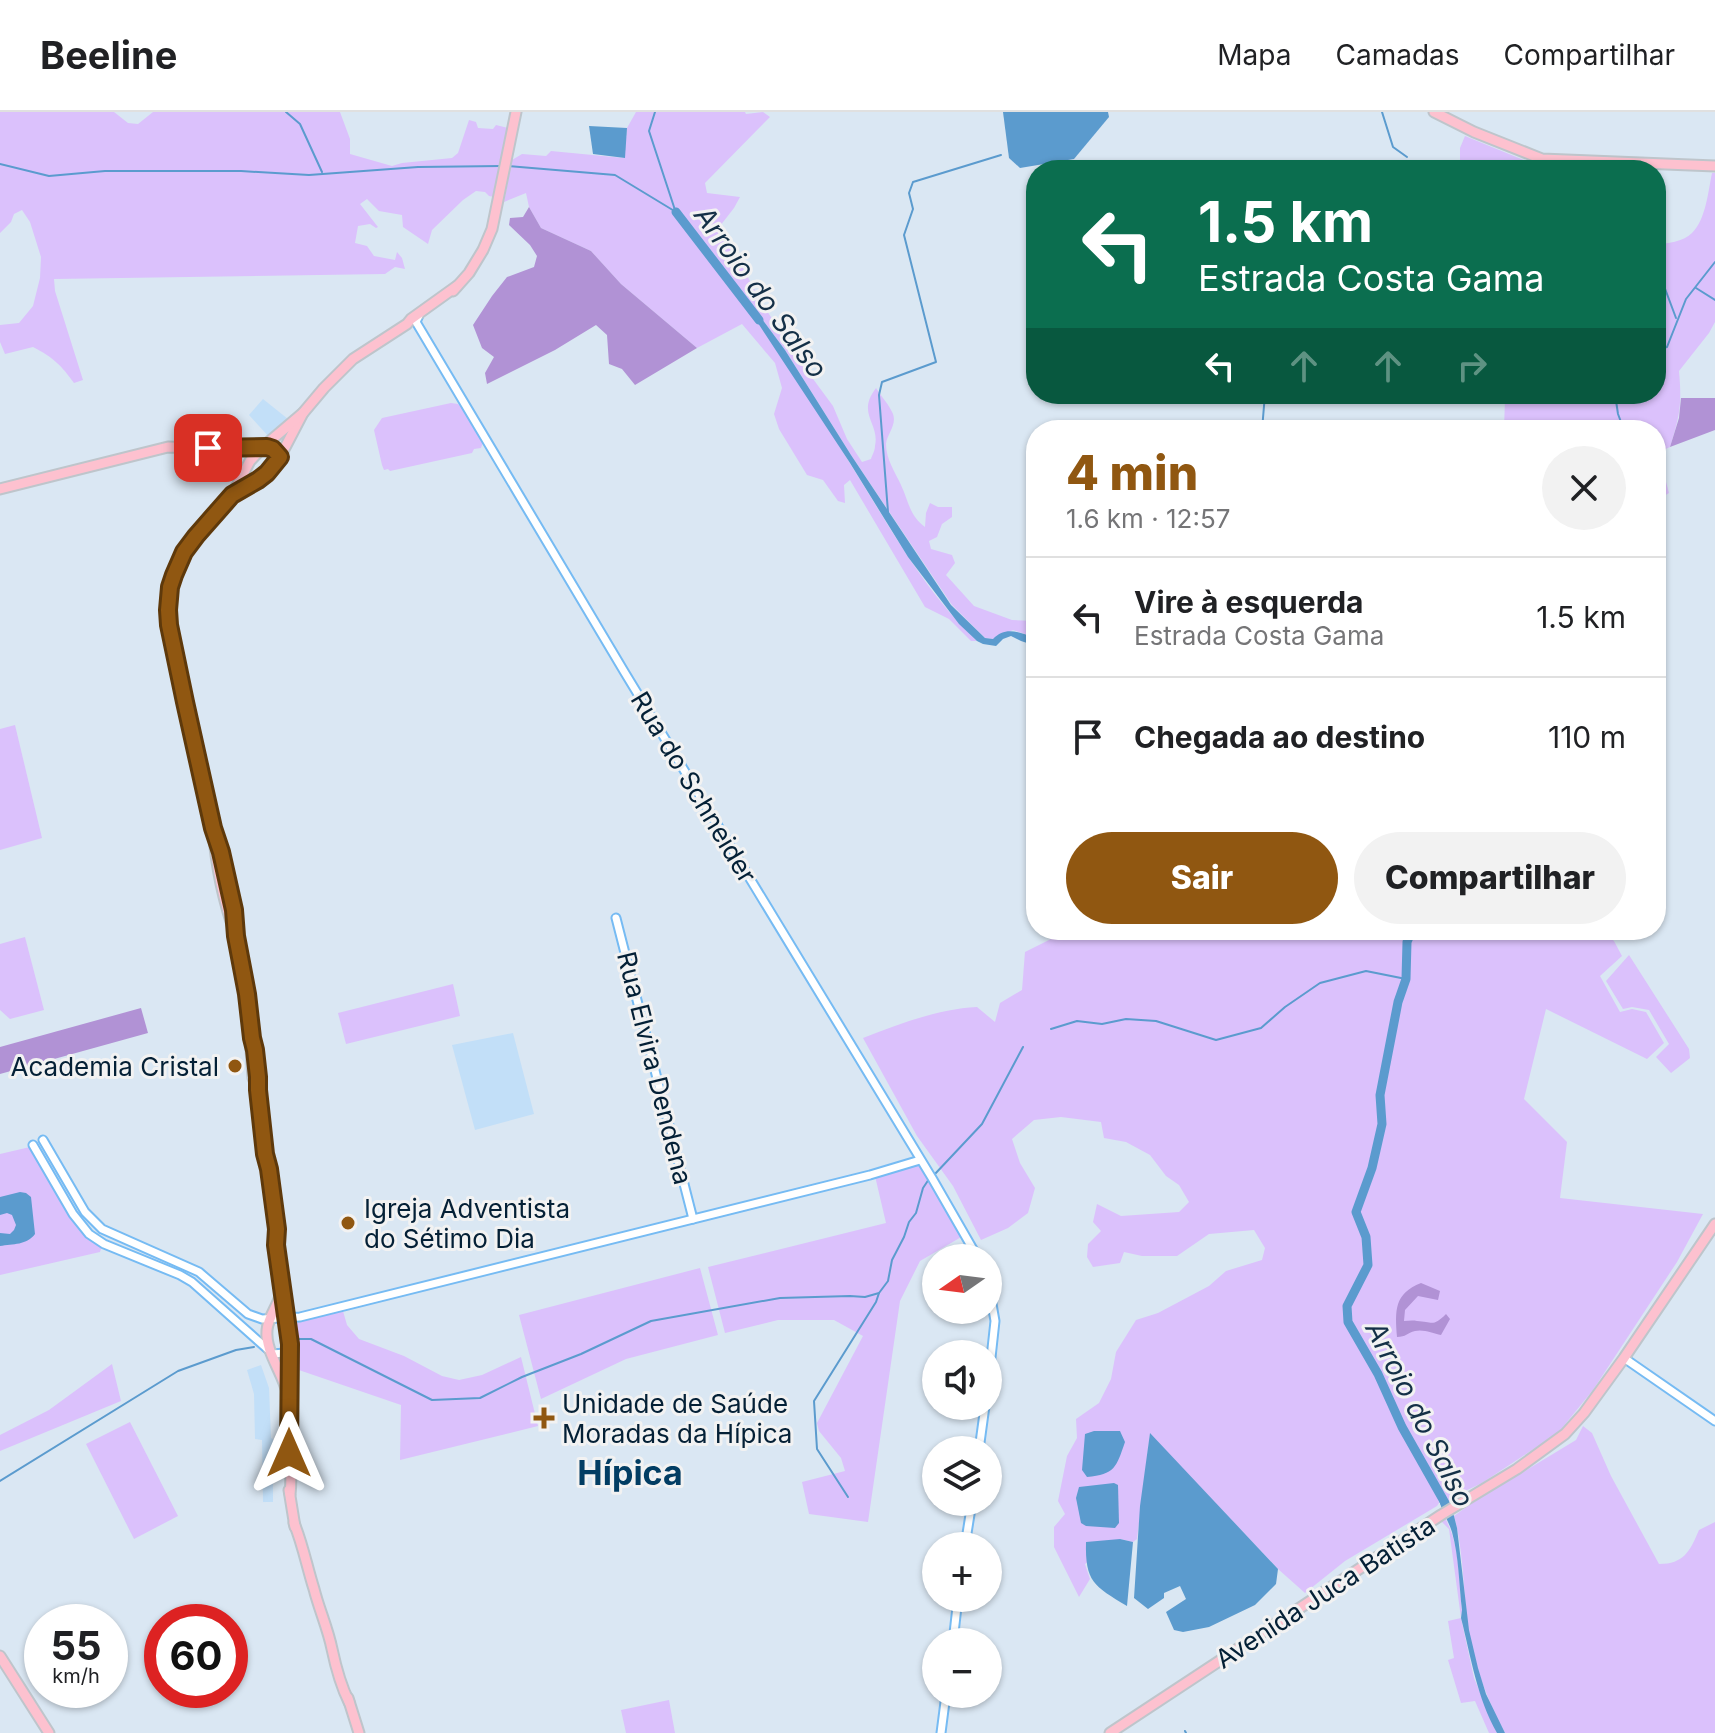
<!DOCTYPE html>
<html lang="pt">
<meta charset="utf-8">
<style>
:root{--surface:#fff;--page:#f2f2f2;--text:#202124;--muted:#757577;--line:#e0e0e0;--accent:#905711}
body{margin:0;font-family:Inter,sans-serif;background:var(--page);color:var(--text);height:100vh;display:flex;flex-direction:column;font-size:30px;white-space:nowrap}
*{box-sizing:border-box;margin:0}
p{font-size:26px;color:var(--muted)}
.icon{flex:none;width:44px;height:44px;fill:none;stroke:currentColor;stroke-width:2;stroke-linecap:round;stroke-linejoin:round}
.map{position:relative;flex:1;overflow:hidden}
.drawer{position:absolute;left:1026px;top:308px;width:640px;height:520px;display:flex;flex-direction:column;background:var(--surface);border-radius:32px;box-shadow:0 2px 6px #0004}
.drawer>*{flex:none}
.top-card{position:absolute;left:1026px;top:48px;width:640px;height:244px;border-radius:32px;box-shadow:0 2px 6px #0004;background:#0b6e4f;color:#fff;overflow:hidden}
.needle{width:52px;rotate:256deg}
.controls{position:absolute;left:922px;top:1132px;display:grid;gap:16px}
.controls a{display:grid;place-items:center;width:80px;height:80px;border-radius:50%;background:var(--surface);box-shadow:0 2px 6px #0004;font-size:40px}
.speed{position:absolute;left:24px;top:1492px;display:flex;gap:16px;font-size:40px;font-weight:700;text-align:center}
.speed>*{display:grid;place-content:center;width:104px;height:104px;border-radius:50%;background:var(--surface);box-shadow:0 2px 6px #0004;line-height:1}
.speed small{font-size:20px;font-weight:400}
.speed .limit{border:12px solid #d22;background:#fff;color:#111}
.pin{position:absolute;display:grid;place-items:center;width:68px;height:68px;color:#fff;margin:-34px;border-radius:16px;box-shadow:0 4px 12px #0006}
.me{position:absolute;width:88px;margin:-44px;rotate:0deg;stroke-linejoin:round;filter:drop-shadow(0 0 6px #0008)}
.turn{display:flex;align-items:center;gap:28px;height:168px;padding:0 40px;font-size:36px}
.turn .icon{width:104px;height:104px;stroke-width:2.5}
.turn b{display:block;font-size:56px;line-height:68px}
.lanes{display:flex;align-items:center;height:76px;padding:0 40px;background:#0003;justify-content:center;gap:40px;direction:ltr}
.lanes .off{opacity:.35}
.round{display:grid;place-items:center;flex:none;width:84px;height:84px;border-radius:42px;background:var(--page)}
.summary{display:flex;align-items:center;justify-content:space-between;height:136px;padding:0 40px}
h1{font-size:48px;font-weight:800;line-height:60px;color:var(--accent)}
.cta{display:flex;gap:16px;margin-top:auto;padding:16px 40px}
.cta a{flex:1;height:92px;border-radius:48px;background:var(--accent);color:#fff;font-size:32px;font-weight:800;line-height:92px;text-align:center}
.cta a+a{background:var(--page);color:var(--text)}
ul{padding:0;list-style:none}
li{display:flex;align-items:center;gap:24px;height:120px;padding:0 40px;border-top:2px solid var(--line)}
li div{flex:1}
li b{display:block;font-size:30px}
li em{font-style:normal}
header{display:flex;align-items:center;gap:48px;box-sizing:border-box;height:112px;padding:0 40px;background:var(--surface);border-bottom:2px solid var(--line)}
header strong{font-size:38px}
nav{display:flex;gap:44px;margin-inline-start:auto;font-size:28px}
.map>svg:first-child{display:block}
</style>
<header>
<strong>Beeline</strong>
<nav><a>Mapa</a><a>Camadas</a><a>Compartilhar</a></nav>
</header>
<div class="map">
<svg width="1715" height="1621" viewBox="0 0 1715 1621">
<rect width="100%" height="100%" fill="#dae7f3"/>
<g fill="#c2dff8">
<polygon points="263,287 288,307 270,326 249,303"/>
<polygon points="513,921 534,1002 475,1018 452,933"/>
<polygon points="261,1253 269,1276 271,1326 273,1327 273,1390 263,1390 262,1328 255,1327 254,1282 247,1258"/>
</g>
<g fill="#dbc1fc">
<path d="M0 0H114L128 11 138 12 153 0H340L350 27V42L392 54 402 51 452 46 458 41 469 8 476 10 478 16 493 17 496 13 508 16 494 85 489 84 485 80 476 79 463 88 432 118 428 132 403 115 402 103 379 99 367 87 360 92 378 115 376 116 370 112 358 114 355 131 367 134 374 144 395 148 397 140 402 146 405 157 395 155 385 162 54 167 55 179 83 268 74 271C61 253 54 246 33 235L5 242 0 230V213L19 211 33 194 40 166 41 145 30 110 22 98 14 102 11 110 0 121Z"/>
<path d="M636 0H745L746 2 763 0 770 5 705 71 707 81 740 85 734 96 720 114 763 193 802 252 833 294 847 327 862 350 871 347C872 343 875 339 875 334 880 311 856 302 876 276 881 284 890 294 893 302 897 313 887 322 886 332 886 347 895 360 901 373 909 390 909 403 925 415L926 401 930 391 938 395H952V405L942 412 937 425 929 429 931 437 952 443 955 451 946 463 974 494 1012 508 1036 509V526L1013 518 993 527 985 526 952 493 851 343 785 238 756 199 752 202C788 254 823 307 856 361 892 419 926 481 977 529H971L949 507 925 495 850 368 844 373 845 391 838 389 823 368 807 363 779 317 774 302 782 276 775 251 742 212 697 236 621 172 591 139 541 116 529 95 526 81 504 90 512 48 522 42 546 44 551 39 624 46 627 16Z"/>
<polygon points="1465,24 1526,49 1525,58 1460,58 1460,36"/>
<path d="M1712 61H1715V210L1709 221 1679 259C1682 292 1680 303 1670 335L1657 341 1656 350 1662 355 1669 381 1656 389V318H1504L1505 286 1495 282H1656V133C1667 131 1683 130 1692 121 1706 107 1708 80 1712 61Z"/>
<polygon points="451,291 458,292 464,298 483,330 481,336 474,337 472,341 390,359 388,357 384,358 382,353 374,318 382,306"/>
<polygon points="15,613 42,726 0,738 0,617"/>
<path d="M1053 818H1603L1614 829 1622 844 1600 864 1620 900 1632 897 1646 900 1664 931 1647 947 1546 897 1524 987 1567 1030 1560 1086 1703 1102 1677 1150 1593 1278 1558 1321 1482 1371 1461 1381 1447 1391 1444 1384 1438 1383 1439 1391 1437 1394 1345 1449 1305 1481 1278 1457 1150 1322 1137 1427 1133 1430 1120 1427 1085 1452 1090 1467 1079 1485 1054 1435V1415L1065 1402 1058 1389 1067 1344 1077 1326 1076 1307 1099 1291 1111 1267 1116 1240 1136 1208 1158 1201 1209 1174 1226 1159 1262 1148 1265 1136 1254 1118 1209 1122 1177 1144H1142L1124 1140 1120 1151 1093 1155 1087 1145 1088 1132 1101 1119 1093 1110 1097 1092 1121 1104 1179 1100 1189 1090 1179 1073 1166 1064 1150 1043 1126 1030 1104 1026 1101 1010 1061 1005 1034 1008 1012 1027 1020 1051 1035 1076 1028 1101 1008 1116 981 1128 953 1074 917 1024 863 926C900 912 937 897 977 895L995 910 1000 891 1022 878 1025 840 1055 825Z"/>
<polygon points="25,825 44,898 10,907 0,898 0,832"/>
<polygon points="1629,843 1689,937 1690,946 1671,961 1656,945 1669,932 1649,898 1632,895 1623,897 1606,869"/>
<polygon points="453,872 460,904 346,932 338,901"/>
<polygon points="30,1035 80,1118 102,1134 100,1140 0,1163 0,1042"/>
<polygon points="921,1052 963,1124 920,1149 900,1189 868,1410 809,1402 802,1370 845,1359 841,1346 819,1319 817,1311 863,1224 834,1208 778,1208 725,1221 708,1155 886,1111 875,1064"/>
<polygon points="700,1156 718,1223 626,1247 541,1287 519,1203"/>
<polygon points="343,1199 347,1213 359,1227 404,1244 442,1264 459,1268 482,1263 521,1245 538,1314 400,1348 401,1293 293,1256 290,1220 296,1211"/>
<polygon points="112,1252 121,1289 0,1339 0,1323 49,1298"/>
<polygon points="130,1310 178,1404 134,1427 86,1332"/>
<path d="M1583 1314 1592 1321 1611 1364 1659 1452C1684 1452 1690 1439 1699 1418L1715 1410V1621H1505C1487 1588 1474 1552 1468 1516 1463 1479 1464 1440 1454 1404L1472 1391 1576 1328Z"/>
<path d="M1445 1406C1460 1433 1459 1468 1462 1499L1461 1506 1474 1566 1497 1621H1489L1475 1589 1461 1591 1448 1548 1454 1546 1448 1509 1461 1506 1449 1417 1441 1409Z"/>
<polygon points="669,1588 675,1621 626,1621 621,1598"/>
</g>
<g fill="#b192d5">
<polygon points="529,95 541,116 591,139 621,172 697,236 635,273 622,257 609,252 607,223 596,213 555,238 487,272 485,261 494,245 482,236 473,213 492,184 507,165 534,155 537,144 530,133 509,113 510,106 523,105"/>
<polygon points="1681,286 1715,286 1715,318 1670,335 1679,306"/>
<polygon points="141,896 148,921 0,962 0,935"/>
<path d="M1421 1171 1440 1179 1438 1188 1418 1184 1405 1198 1404 1209C1408 1209 1412 1208 1417 1209 1433 1210 1433 1215 1446 1202L1450 1207 1441 1223C1433 1221 1423 1217 1415 1219 1407 1221 1406 1225 1397 1225 1395 1198 1394 1182 1421 1171Z"/>
</g>
<g fill="#5b9bce">
<polygon points="1003,0 1108,0 1109,5 1074,47 1020,56 1009,46"/>
<polygon points="589,14 627,16 625,46 593,42"/>
<path d="M756 199 785 238 851 343 951 493 985 526 993 527C1006 513 1020 521 1036 526V534L1021 529 1011 524 1003 527 996 534 983 532 977 529 959 512 908 445 850 351 752 202Z"/>
<path d="M20 1080 26 1081 31 1085 35 1122C27 1133 13 1132 0 1134V1121L10 1122 14 1118 16 1113 12 1103 7 1101 0 1103V1085Z"/>
<path d="M1094 1319H1120L1125 1330C1116 1356 1115 1362 1087 1365L1082 1358 1085 1322Z"/>
<polygon points="1150,1321 1278,1457 1276,1472 1255,1493 1209,1515 1183,1520 1174,1518 1166,1500 1186,1487 1180,1474 1164,1481 1164,1486 1148,1497 1134,1486 1140,1394"/>
<polygon points="1114,1371 1118,1373 1119,1411 1115,1416 1086,1414 1081,1411 1076,1386 1079,1375"/>
<path d="M1438 1383 1444 1384 1454 1404 1457 1416 1469 1518 1478 1556 1486 1582 1505 1621H1497C1477 1586 1471 1545 1461 1506L1462 1498C1459 1473 1459 1445 1452 1420 1448 1407 1440 1397 1438 1383Z"/>
<path d="M1120 1427 1133 1430 1127 1494C1094 1474 1085 1470 1086 1430Z"/>
</g>
<g fill="none" stroke-linecap="round" stroke-linejoin="round">
<g stroke="#5b9bce" stroke-width="2">
<polyline points="286,0 300,12 322,60"/>
<polyline points="655,0 649,19 675,98"/>
<polyline points="1382,0 1393,35 1407,45"/>
<polyline points="0,52 49,64 105,59 241,59 309,63 418,55 501,54"/>
<polyline points="508,54 615,63 676,100"/>
<polyline points="1425,54 1430,58"/>
<polyline points="1656,172 1664,174 1676,206"/>
<polyline points="1696,176 1715,188"/>
<polyline points="1656,238 1667,235 1686,187 1715,150"/>
<polyline points="1615,282 1618,302 1624,318"/>
<polyline points="1262,318 1265,282"/>
<polyline points="888,400 879,283 882,270 936,250 904,123 913,97 909,81 913,70 1001,43"/>
<polyline points="1051,917 1077,909 1102,912 1126,907 1156,909 1216,928 1261,916 1285,895 1320,871 1366,859 1406,867"/>
<polyline points="934,1063 982,1012 1023,935"/>
<polyline points="296,1227 311,1227 432,1288 480,1286 522,1265 581,1242 651,1209 780,1186 850,1184 865,1185 879,1181 888,1169 892,1148 904,1125 909,1110 916,1101 923,1076 929,1067"/>
<polyline points="0,1369 178,1259 236,1238 254,1235"/>
<polyline points="848,1385 817,1337 814,1289 876,1190 879,1181"/>
<polyline points="1185,1619 1186,1621"/>
</g>
<g stroke="#5b9bce" stroke-width="9">
<polyline points="676,100 759,208"/>
<polyline points="1412,818 1407,830 1406,867 1398,890 1380,983 1382,1012 1372,1056 1356,1100 1366,1125 1368,1153 1347,1194 1348,1210 1378,1262 1402,1315 1445,1391"/>
</g>
<g stroke="#76bbf3" stroke-width="11">
<g id="minor">
<polyline points="420,201 416,210 625,561 932,1066 978,1146"/>
<polyline points="616,806 693,1107"/>
<polyline points="43,1028 85,1100 102,1117 199,1160 248,1202 262,1207 300,1205 870,1063 920,1048"/>
<polyline points="33,1033 73,1102 89,1122 104,1132 180,1163 192,1170 273,1242 284,1241 290,1233"/>
<polyline points="988,1169 995,1209 988,1273"/>
<polyline points="1624,1246 1715,1309"/>
<polyline points="979,1338 985,1294"/>
<polyline points="965,1434 972,1390"/>
<polyline points="953,1530 958,1486"/>
<polyline points="941,1621 946,1582"/>
</g>
</g>
<g stroke="#bec5cb" stroke-width="13">
<g id="major">
<polyline points="1434,0 1474,20 1542,47 1715,54"/>
<polyline points="453,179 469,161 483,138 492,117 516,0"/>
<polyline points="0,377 168,335 222,337 267,335 273,337 280,345"/>
<polyline points="235,382 267,361 280,345 303,301 324,276 353,247 407,212 411,207 457,174"/>
<polyline points="236,821 247,882 253,966 258,978"/>
<path d="M236 824C223 789 216 753 213 716L171 528 168 498 170 475 184 440 196 424 232 383 250 349 263 335 303 301"/>
<polyline points="258,975 265,1047"/>
<path d="M265 1042C273 1071 277 1104 276 1133 280 1167 288 1199 290 1232 292 1262 288 1291 288 1320 288 1341 293 1361 290 1382"/>
<path d="M281 1181C278 1194 268 1205 267 1218 265 1239 282 1260 287 1280"/>
<polyline points="289,1378 295,1415"/>
<path d="M294 1411C303 1433 307 1455 314 1477 319 1497 328 1517 332 1537 336 1556 340 1572 349 1590"/>
<polyline points="0,1544 49,1621"/>
<polyline points="348,1586 359,1621"/>
<polyline points="1110,1621 1441,1403 1517,1357 1565,1322 1584,1301 1624,1246 1715,1112"/>
</g>
</g>
<use href="#minor" stroke="#fff" stroke-width="7"/>
<use href="#major" stroke="#fdc1cf" stroke-width="9"/>
</g>
<g fill="none" stroke-linecap="round" stroke-linejoin="round">
<g stroke="#5e390b" stroke-width="20">
<polyline id="route" points="208,336 267,335 273,337 280,345 267,361 258,368 232,383 196,424 184,440 174,463 170,475 168,498 169,513 185,590 213,716 221,740 234,798 236,824 247,882 252,926 255,938 258,965 258,978 265,1042 269,1057 277,1117 276,1133 290,1232 289,1341"/>
</g>
<use href="#route" stroke="#905711" stroke-width="14"/>
</g>
<g fill="#905711" stroke="#f2f2f2" stroke-width="3">
<circle cx="235" cy="954" r="8"/>
<circle cx="348" cy="1111" r="8"/>
<path d="M540 1294h8v8h8v8h-8v8h-8v-8h-8v-8h8z"/>
</g>
<g text-anchor="middle" dominant-baseline="central" stroke-width="6" stroke-linejoin="round" paint-order="stroke">
<g font-size="26" fill="#042036" stroke="#f2f2f2">
<text transform="translate(694 675) rotate(59)">Rua do Schneider</text>
<text transform="translate(655 956) rotate(76)">Rua Elvira Dendena</text>
<text transform="translate(1325 1480) rotate(-33)">Avenida Juca Batista</text>
</g>
<g font-size="26" fill="#042036" stroke="#f2f2f2" text-anchor="start">
<text x="219" y="954" text-anchor="end">Academia Cristal</text>
<text x="364" y="1096">Igreja Adventista<tspan x="364" dy="30">do Sétimo Dia</tspan></text>
<text x="562" y="1291">Unidade de Saúde<tspan x="562" dy="30">Moradas da Hípica</tspan></text>
</g>
<g font-size="28" font-style="italic" fill="#143047" stroke="#f2f2f2">
<text transform="translate(761 180) rotate(54)">Arroio do Salso</text>
<text transform="translate(1420 1302) rotate(63)">Arroio do Salso</text>
</g>
<g font-size="34" font-weight="bold" fill="#023d63" stroke="#f2f2f2">
<text x="630" y="1360">Hípica</text>
</g>
</g>
</svg>
<div class="controls">
<a><svg class="needle" viewBox="-14 -14 28 28"><path d="M0-13l5 13h-10z" fill="#e53935"/><path d="M0 13l5-13h-10z" fill="#757577"/></svg></a>
<a><svg class="icon" aria-label="sound" viewBox="0 0 24 24"><path d="M4 9h4l5-4v14l-5-4H4zM17 9q2 3 0 6"/></svg></a>
<a><svg class="icon" aria-label="layers" viewBox="0 0 24 24"><path d="M12 4l9 5-9 5-9-5zM3 14l9 5 9-5"/></svg></a>
<a>+</a>
<a>−</a>
</div>
<div class="speed"><div>55<small>km/h</small></div><div class="limit">60</div></div>
<div class="pin" style="left:208px;top:336px;background:#d93025"><svg class="icon" aria-label="arrive" viewBox="0 0 24 24"><path d="M6 21V4h12l-3 4 3 4H6"/></svg></div>
<svg class="me" style="left:289px;top:1341px" viewBox="-20 -20 40 40"><path d="M0-17L14 15 0 8-14 15z" fill="#905711" stroke="#fff" stroke-width="4"/></svg>
<div class="top-card">
<div class="turn"><svg class="icon" aria-label="left" viewBox="0 0 24 24"><path d="M17 20v-9H6M10 6l-5 5 5 5"/></svg><div><b>1.5 km</b>Estrada Costa Gama</div></div>
<div class="lanes"><svg class="icon" aria-label="left" viewBox="0 0 24 24"><path d="M17 20v-9H6M10 6l-5 5 5 5"/></svg><svg class="icon off" aria-label="ahead" viewBox="0 0 24 24"><path d="M12 20V5M6 11l6-6 6 6"/></svg><svg class="icon off" aria-label="ahead" viewBox="0 0 24 24"><path d="M12 20V5M6 11l6-6 6 6"/></svg><svg class="icon off" aria-label="right" viewBox="0 0 24 24"><path d="M7 20v-9h11M14 6l5 5-5 5"/></svg></div>
</div>
<section class="drawer">
<div class="summary"><div><h1>4 min</h1><p>1.6 km · 12:57</p></div><a class="round"><svg class="icon" aria-label="close" viewBox="0 0 24 24"><path d="M6 6l12 12M18 6L6 18"/></svg></a></div>
<ul>
<li><svg class="icon" aria-label="left" viewBox="0 0 24 24"><path d="M17 20v-9H6M10 6l-5 5 5 5"/></svg><div><b>Vire à esquerda</b><p>Estrada Costa Gama</p></div><em>1.5 km</em></li>
<li><svg class="icon" aria-label="arrive" viewBox="0 0 24 24"><path d="M6 21V4h12l-3 4 3 4H6"/></svg><div><b>Chegada ao destino</b></div><em>110 m</em></li>
</ul>
<div class="cta"><a>Sair</a><a>Compartilhar</a></div>
</section>
</div>
